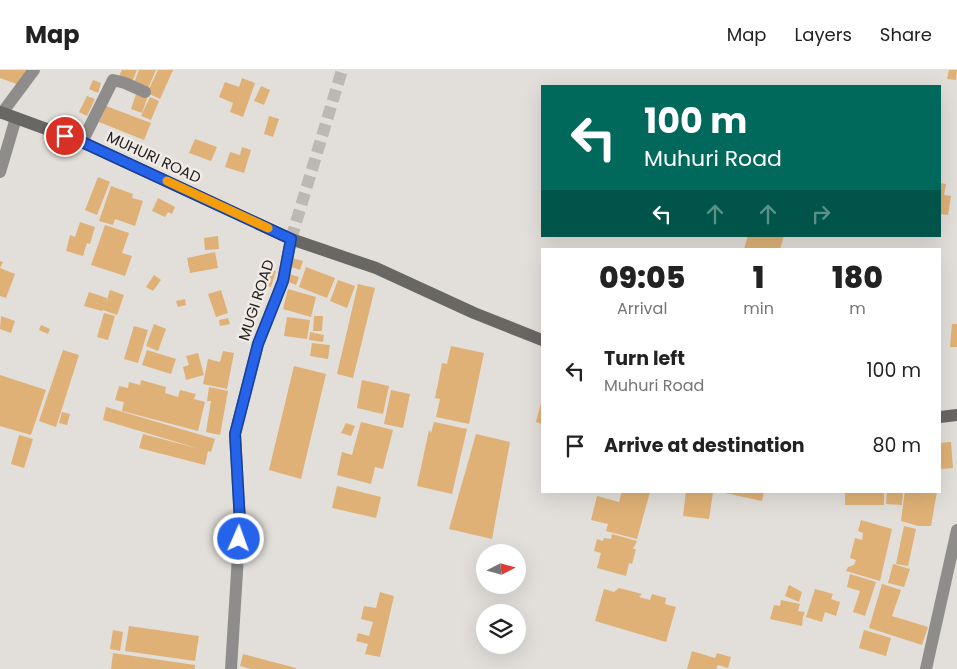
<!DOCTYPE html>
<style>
:root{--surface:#fff;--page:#f6f6f6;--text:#222;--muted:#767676;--line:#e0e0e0}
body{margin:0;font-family:Poppins,sans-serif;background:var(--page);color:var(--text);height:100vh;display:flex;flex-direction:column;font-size:19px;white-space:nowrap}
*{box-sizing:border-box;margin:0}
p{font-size:16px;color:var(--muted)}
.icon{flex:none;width:28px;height:28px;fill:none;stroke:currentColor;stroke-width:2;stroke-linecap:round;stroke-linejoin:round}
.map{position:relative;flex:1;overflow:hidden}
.details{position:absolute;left:541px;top:178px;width:400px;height:245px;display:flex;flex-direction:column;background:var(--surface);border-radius:0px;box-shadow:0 5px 20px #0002}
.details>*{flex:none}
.top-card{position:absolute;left:541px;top:15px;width:400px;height:152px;border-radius:0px;box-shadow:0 5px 20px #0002;background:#00695c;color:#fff;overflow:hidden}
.needle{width:32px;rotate:84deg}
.fabs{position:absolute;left:476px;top:474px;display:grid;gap:10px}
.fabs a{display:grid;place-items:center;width:50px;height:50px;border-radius:50%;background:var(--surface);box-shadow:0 5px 20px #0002;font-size:25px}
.pin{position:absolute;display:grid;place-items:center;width:42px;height:42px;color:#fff;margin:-21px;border:2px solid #fff;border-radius:50%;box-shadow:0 1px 5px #0007}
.me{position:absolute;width:55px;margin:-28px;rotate:2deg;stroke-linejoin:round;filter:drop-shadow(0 0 4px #0008)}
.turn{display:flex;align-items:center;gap:18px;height:105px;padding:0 20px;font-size:22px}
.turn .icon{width:65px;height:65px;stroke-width:2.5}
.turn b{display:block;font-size:35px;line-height:42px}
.lanes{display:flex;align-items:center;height:48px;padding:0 20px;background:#0003;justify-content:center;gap:25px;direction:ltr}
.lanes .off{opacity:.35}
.eta{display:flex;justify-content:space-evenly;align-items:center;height:85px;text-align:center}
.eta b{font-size:30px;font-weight:800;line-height:35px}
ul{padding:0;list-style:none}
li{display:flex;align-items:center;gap:15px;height:75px;padding:0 20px}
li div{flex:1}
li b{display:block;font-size:19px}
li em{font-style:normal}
header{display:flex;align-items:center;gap:30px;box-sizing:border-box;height:70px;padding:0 25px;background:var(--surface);border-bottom:1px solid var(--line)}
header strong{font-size:24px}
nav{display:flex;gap:28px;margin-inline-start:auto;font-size:18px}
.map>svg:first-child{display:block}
</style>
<header>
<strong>Map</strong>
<nav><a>Map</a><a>Layers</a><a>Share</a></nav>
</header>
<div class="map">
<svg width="957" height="599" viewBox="0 0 957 599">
<rect width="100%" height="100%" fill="#e2ded9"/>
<g fill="#dfb176">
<polygon points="0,0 28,0 22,16 0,8"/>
<polygon points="122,0 137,0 131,14 118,8"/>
<polygon points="139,0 156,0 147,21 133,15"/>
<polygon points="158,0 173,0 160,29 147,23"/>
<polygon points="949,0 957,0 956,10 947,9"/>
<polygon points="242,8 255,13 243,47 230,42 233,33 219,27 225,12 239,17"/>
<polygon points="93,10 101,13 98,23 89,19"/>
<polygon points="261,16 270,20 264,35 254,31"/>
<polygon points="137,21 148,26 142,43 131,39"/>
<polygon points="87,26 95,29 87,46 79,42"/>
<polygon points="150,27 159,31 151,50 141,46"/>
<polygon points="106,36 151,53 144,70 99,52"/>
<polygon points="269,46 279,49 273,67 264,64"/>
<polygon points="195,69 217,77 211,91 189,83"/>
<polygon points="242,77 251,80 244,103 225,97 230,82 240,85"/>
<polygon points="98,107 110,112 97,145 85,140"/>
<polygon points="940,113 946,114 944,125 951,126 948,145 940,144"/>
<polygon points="111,116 133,124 132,128 143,131 135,156 115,149 113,155 99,151"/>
<polygon points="158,128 175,137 172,144 168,142 165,147 152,141"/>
<polygon points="80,152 95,157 90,174 87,173 83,186 66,181 70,165 75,167"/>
<polygon points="105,155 129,163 122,183 132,186 125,206 91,195"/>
<polygon points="218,166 219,179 205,180 204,168"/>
<polygon points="748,166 784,166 780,179 744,179"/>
<polygon points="215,182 218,198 190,203 187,188"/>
<polygon points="292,188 303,191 300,200 289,196"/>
<polygon points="0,191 3,192 0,198 15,204 6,228 0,226"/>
<polygon points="306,197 335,208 327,228 299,217"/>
<polygon points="268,199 276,201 271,217 264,215"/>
<polygon points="286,203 299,207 296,215 284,210"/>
<polygon points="154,205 161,210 153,221 146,217"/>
<polygon points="338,210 355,216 347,238 330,231"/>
<polygon points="358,214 375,218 353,308 337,304"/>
<polygon points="288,219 316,227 311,247 283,239"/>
<polygon points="110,220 124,225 117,245 103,240 102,241 84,236 89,222 107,228 106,233"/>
<polygon points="221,220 228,243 216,247 208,224"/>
<polygon points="185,229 186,235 178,237 176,231"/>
<polygon points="104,243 115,246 108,270 97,267"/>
<polygon points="1,246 15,251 11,263 0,259"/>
<polygon points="314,246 323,246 322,261 313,261"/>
<polygon points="287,247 310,250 307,269 284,266"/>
<polygon points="228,248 230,254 220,256 219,250"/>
<polygon points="154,254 166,259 158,281 146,276"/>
<polygon points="952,254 957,254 957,277 950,277"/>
<polygon points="41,255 50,259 48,264 39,260"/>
<polygon points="134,256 148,260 138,293 124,289"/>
<polygon points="310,262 324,265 323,272 309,270"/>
<polygon points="312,273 330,275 328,289 310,286"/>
<polygon points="451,276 484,283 469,354 436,347 440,329 435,328 442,293 447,294"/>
<polygon points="63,280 79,285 56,357 39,351"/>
<polygon points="147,280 176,289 171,304 142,295"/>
<polygon points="223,281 234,283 227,319 203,314 208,289 220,292"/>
<polygon points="198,283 204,305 186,310 183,297 189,295 186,286"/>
<polygon points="294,296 326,304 301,409 269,400"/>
<polygon points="0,305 46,320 31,365 0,356"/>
<polygon points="141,310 166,317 165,323 178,327 180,320 196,324 194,329 205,332 198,361 122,341 124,332 115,330 119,316 128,318 129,312 140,315"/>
<polygon points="362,310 389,316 383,344 357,338"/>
<polygon points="209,317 228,321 220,365 206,362 211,331 207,331"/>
<polygon points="391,320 410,324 403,358 384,354"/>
<polygon points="542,330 542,354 536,352"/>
<polygon points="106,337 215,369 211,382 208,381 205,395 139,378 143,364 200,379 103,350"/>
<polygon points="62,342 70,344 67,355 59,353"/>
<polygon points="361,352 393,360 383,399 375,397 371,414 337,405 342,382 352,385"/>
<polygon points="434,352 467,359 452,424 417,416 429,360 431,363"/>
<polygon points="346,353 355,356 351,366 341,363"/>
<polygon points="476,364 510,372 492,469 449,459"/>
<polygon points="19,365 33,369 24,398 11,394"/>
<polygon points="951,372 953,398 940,399 940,373"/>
<polygon points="337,416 381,427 376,448 332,438"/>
<polygon points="622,421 650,422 637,469 606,461 608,454 591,450 597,426 619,432"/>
<polygon points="686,421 713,422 709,449 683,446"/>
<polygon points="725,421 764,421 762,431 725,423"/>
<rect x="845" y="421" width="39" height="14"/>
<polygon points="887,421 903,421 902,435 886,434"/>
<polygon points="905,421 937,421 931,456 918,456 901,451"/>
<polygon points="861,450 892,459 880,511 846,501 848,497 854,495 856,490 850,488 855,468 862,470 863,463 858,461"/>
<polygon points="904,456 916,459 908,496 896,494"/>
<polygon points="612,464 637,471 633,479 636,479 632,494 629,493 626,506 597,498 601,483 594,481 597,469 603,471 604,468 611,469"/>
<polygon points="893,494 910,499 904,517 888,513"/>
<polygon points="850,504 876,512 865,546 853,542 860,521 847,517"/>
<polygon points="882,514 901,520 892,546 928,557 922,575 869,558"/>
<polygon points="789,515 802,522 799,532 785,526"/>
<polygon points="619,518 642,524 639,527 650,530 652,524 666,528 665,534 676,537 666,572 595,551 604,519 614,522"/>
<polygon points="815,519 833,524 831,529 840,532 836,546 825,542 822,552 806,547"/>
<polygon points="380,522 394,526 380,587 365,584 368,574 356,571 358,563 369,566 373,552 361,549 364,536 376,538"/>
<polygon points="781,530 800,534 798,541 805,542 803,547 802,556 770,549 774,535 780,536"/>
<polygon points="129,556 199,566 195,591 125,581"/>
<polygon points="113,560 123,562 120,581 110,579"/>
<polygon points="864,560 891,568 886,586 859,578"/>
<polygon points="692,581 715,588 717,583 731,587 728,598 718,595 716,599 687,599"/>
<polygon points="113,583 195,595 195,599 111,599"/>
<polygon points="243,584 296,598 296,599 251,599 240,596"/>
</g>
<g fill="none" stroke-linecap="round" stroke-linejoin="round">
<polyline stroke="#bcb8b4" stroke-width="12" stroke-dasharray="12 6" stroke-linecap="butt" points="291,169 342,0"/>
<g stroke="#8f8d8b" stroke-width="12">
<polyline points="2,43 34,0"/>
<polyline points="82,72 113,10 125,13 145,22"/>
</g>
<g stroke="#8f8d8b" stroke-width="12">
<polyline points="0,102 16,48"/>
<polyline points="231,599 240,453 235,364 258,274 283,211 291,169"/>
<polyline points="926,599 957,460"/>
</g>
<g stroke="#696764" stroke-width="12">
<polyline points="0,42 82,72 291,169 376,198 474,243 542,270"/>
<polyline points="940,347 957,345"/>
</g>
</g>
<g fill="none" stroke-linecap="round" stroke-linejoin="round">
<g stroke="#184099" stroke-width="12">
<polyline id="route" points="65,66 82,72 291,169 283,211 258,274 235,364 240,452 239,469"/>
</g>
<use href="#route" stroke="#2563eb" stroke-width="9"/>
<polyline stroke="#f59e0b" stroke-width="9" points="167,111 268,158"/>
</g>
<g text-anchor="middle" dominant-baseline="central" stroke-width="5" stroke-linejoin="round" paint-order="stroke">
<g font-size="15" fill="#242220" stroke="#f0ebe6">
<text transform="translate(154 87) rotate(25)">MUHURI ROAD</text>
<text transform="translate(256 230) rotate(-72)">MUGI ROAD</text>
</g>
</g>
</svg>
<div class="fabs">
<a><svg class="needle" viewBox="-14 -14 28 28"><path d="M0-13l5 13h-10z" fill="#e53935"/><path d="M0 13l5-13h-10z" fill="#767676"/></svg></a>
<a><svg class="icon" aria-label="layers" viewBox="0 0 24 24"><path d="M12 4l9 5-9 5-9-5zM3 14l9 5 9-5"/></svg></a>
</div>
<div class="pin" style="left:65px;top:66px;background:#d93025"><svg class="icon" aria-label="arrive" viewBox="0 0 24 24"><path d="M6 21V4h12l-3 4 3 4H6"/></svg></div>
<svg class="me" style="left:239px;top:469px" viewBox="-20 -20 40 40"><circle r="17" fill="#2563eb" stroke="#fff" stroke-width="3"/><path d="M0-11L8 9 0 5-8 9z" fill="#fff"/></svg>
<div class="top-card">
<div class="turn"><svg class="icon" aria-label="left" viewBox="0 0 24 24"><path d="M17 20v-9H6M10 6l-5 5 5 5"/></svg><div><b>100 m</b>Muhuri Road</div></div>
<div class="lanes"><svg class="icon" aria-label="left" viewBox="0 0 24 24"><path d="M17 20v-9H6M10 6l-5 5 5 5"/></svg><svg class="icon off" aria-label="ahead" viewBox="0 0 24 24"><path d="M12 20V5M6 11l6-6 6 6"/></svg><svg class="icon off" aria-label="ahead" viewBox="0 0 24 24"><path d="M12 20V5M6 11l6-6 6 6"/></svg><svg class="icon off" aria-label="right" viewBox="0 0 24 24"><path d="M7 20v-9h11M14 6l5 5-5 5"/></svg></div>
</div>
<section class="details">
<div class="eta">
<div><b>09:05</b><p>Arrival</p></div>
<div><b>1</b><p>min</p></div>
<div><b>180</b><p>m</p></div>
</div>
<ul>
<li><svg class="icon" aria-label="left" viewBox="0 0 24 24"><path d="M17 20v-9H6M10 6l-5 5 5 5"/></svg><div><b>Turn left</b><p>Muhuri Road</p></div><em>100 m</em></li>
<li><svg class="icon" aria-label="arrive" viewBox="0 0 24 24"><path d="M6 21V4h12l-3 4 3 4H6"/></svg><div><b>Arrive at destination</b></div><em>80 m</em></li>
</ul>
</section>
</div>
